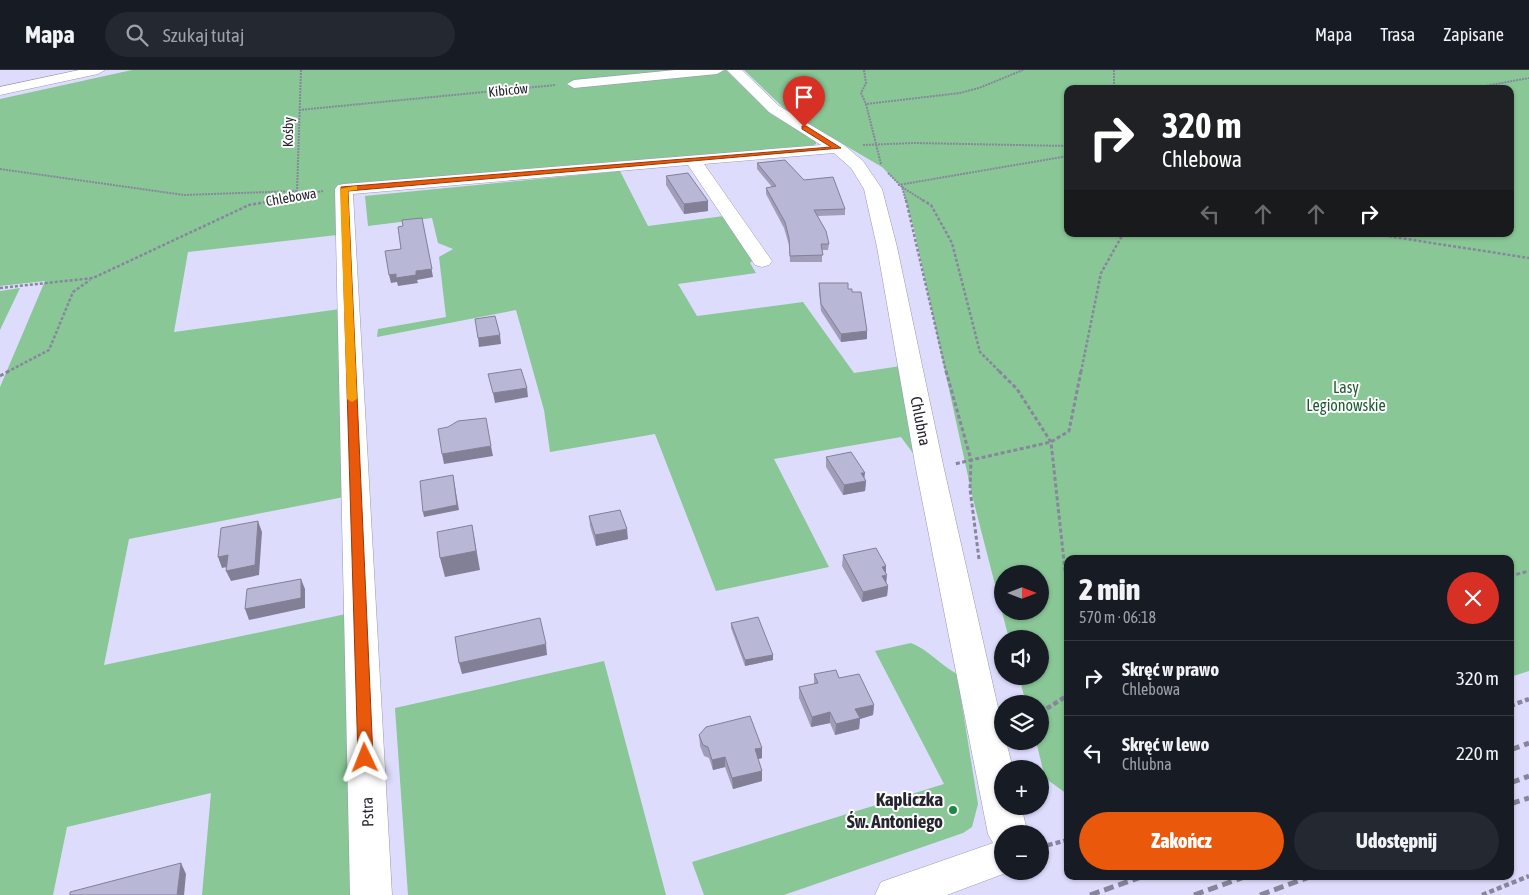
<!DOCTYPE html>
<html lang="pl">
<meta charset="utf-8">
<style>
:root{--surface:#171b24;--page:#242831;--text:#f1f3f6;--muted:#9ea1a6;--line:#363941;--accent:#ea580c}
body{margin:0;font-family:"Asap Condensed",sans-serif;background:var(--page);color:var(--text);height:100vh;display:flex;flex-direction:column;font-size:19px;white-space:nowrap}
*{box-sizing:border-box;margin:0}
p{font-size:16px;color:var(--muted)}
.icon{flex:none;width:28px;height:28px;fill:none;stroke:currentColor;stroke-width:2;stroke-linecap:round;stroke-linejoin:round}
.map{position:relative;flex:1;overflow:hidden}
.drawer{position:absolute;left:1064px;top:485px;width:450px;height:325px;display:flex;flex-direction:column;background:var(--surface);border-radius:10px;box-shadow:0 1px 4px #0004}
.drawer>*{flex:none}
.guide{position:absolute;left:1064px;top:15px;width:450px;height:152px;border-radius:10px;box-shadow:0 1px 4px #0004;background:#202124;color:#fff;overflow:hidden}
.needle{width:32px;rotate:90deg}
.controls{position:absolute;left:994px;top:495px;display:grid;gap:10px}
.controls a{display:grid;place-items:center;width:55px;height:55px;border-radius:50%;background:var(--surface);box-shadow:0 1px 4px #0004;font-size:25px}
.pin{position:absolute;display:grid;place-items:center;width:42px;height:42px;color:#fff;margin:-51px -21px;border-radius:50% 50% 50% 0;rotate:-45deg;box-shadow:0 0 5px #0007}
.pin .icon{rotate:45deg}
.me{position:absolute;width:55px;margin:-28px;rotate:358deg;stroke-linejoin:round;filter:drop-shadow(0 0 4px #0008)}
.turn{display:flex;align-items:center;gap:18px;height:105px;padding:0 15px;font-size:22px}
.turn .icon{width:65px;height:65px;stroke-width:2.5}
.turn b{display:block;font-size:35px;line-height:42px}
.lanes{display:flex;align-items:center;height:48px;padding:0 15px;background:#0003;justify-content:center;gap:25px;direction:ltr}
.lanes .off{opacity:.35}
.round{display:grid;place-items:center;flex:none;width:52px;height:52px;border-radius:26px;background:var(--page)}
.headline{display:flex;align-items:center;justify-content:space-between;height:85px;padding:0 15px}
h1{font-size:30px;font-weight:800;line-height:38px}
.cta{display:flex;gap:10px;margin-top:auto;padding:10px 15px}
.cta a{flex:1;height:58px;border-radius:30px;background:var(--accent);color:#fff;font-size:20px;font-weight:800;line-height:58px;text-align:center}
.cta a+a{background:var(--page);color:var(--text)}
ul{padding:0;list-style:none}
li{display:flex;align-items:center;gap:15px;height:75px;padding:0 15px;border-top:1px solid var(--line)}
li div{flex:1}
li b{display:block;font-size:19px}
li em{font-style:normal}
header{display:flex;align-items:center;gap:30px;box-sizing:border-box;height:70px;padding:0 25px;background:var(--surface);border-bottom:1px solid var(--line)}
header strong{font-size:24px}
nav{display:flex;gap:28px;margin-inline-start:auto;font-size:18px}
.search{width:350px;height:45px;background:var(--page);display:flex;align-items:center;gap:12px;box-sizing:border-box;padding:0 18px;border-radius:28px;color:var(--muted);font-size:19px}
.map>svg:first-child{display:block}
</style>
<header>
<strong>Mapa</strong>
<div class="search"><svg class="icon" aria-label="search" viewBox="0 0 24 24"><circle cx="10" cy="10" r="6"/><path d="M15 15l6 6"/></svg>Szukaj tutaj</div>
<nav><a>Mapa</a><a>Trasa</a><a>Zapisane</a></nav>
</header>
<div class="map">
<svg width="1529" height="825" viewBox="0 0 1529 825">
<rect width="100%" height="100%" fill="#dedcfc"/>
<g fill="#89c796" fill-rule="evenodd">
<polygon points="132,0 726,0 771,44 816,71 816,74 807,78 339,115 337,165 188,182 174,262 340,239 344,427 129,469 104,595 346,544 351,825 202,825 211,723 67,757 53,825 0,825 0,317 45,211 0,216 0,29"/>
<path d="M744 0H1529V601L1510 607V489H1068L1067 724 1045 708 1036 671H1040V634H1026L1019 606H1040V569H1009L973 429 914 159 902 117 882 97 788 42ZM1068 19H1510V164H1068ZM1002 504H1040V541H1002Z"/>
<polygon points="620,101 648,156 724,146 753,190 750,193 756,203 678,214 697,246 803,232 854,303 901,296 918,390 901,367 774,389 829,497 716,521 655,364 550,382 544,340 516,240 377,267 378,259 446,247 439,187 453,179 438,173 432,148 368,156 365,126"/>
<polygon points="20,218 0,260 0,221"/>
<path d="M911 573C929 580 940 595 957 604L978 734 972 757 963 763 784 825H704L692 792 944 714 875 581Z"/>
<polygon points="604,591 666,825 408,825 395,638"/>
</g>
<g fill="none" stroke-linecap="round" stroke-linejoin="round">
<g stroke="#9997b5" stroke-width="1">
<g id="minor">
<polygon points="79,0 105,0 98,4 0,25 0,17"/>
<polygon points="675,0 724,0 717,4 574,18 567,14 574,10"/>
<polygon points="727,0 742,0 779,36 844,75 863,91 882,119 897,177 944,399 1002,655 1002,671 1006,671 1013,699 1002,699 1002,736 1021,736 1028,764 1002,764 1002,801 1011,801 947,825 875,825 881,812 993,773 988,764 916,399 877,177 864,119 851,98 834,83 704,94 772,191 769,195 762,197 755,195 688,95 353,124 392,825 350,825 335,119 338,115 344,114 821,75 769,42"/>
</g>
</g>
<g stroke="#88869d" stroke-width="2" stroke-dasharray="2 1" stroke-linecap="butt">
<polyline points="864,0 866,13 861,23 866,34"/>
<polyline points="1114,0 1114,19"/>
<polyline points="1469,19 1529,8"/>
<polyline points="299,40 556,15"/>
<polyline points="863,75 914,73 1068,76"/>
<polyline points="881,94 866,34 960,23 979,18 1023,0"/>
<polyline points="0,99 184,125 297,121"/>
<polyline points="888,103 902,117 906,131"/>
<polyline points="898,115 1068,86"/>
<polyline points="902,117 924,131"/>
<polyline points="297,122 301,0"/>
<polyline points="271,131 323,121"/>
</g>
<g stroke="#88869d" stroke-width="2.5" stroke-dasharray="3 2" stroke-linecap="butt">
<polyline points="906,130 946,302"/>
<polyline points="922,130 931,135 952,173 980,282 1000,302"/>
<polyline points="1374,164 1529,188"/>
<polyline points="0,218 93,208 249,135 278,130"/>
<polyline points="7,302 49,280 73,222 90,210"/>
<polyline points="1081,302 1101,203 1123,164"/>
</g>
<g stroke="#88869d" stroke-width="3" stroke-dasharray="4 2.5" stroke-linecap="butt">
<polyline points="946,301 971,390 955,394"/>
<polyline points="999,301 1017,319 1051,372 1068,528"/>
<polyline points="0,306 9,301"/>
<polyline points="979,489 970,419 971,390 1051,372 1069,361 1081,301"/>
<polyline points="1510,506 1529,501"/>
</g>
<g stroke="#88869d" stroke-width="4.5" stroke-dasharray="5 3" stroke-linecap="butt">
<polyline points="1067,527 1068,532"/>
<polyline points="1510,636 1529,629"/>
<polyline points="1040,643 1068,625"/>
<polyline points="1040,777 1068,770"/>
<polyline points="1482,825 1529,806"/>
</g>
<use href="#minor" fill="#fff" fill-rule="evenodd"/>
<g stroke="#86859b" stroke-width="5" stroke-dasharray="10 5" stroke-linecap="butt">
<polyline points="1510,680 1529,673"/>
<polyline points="1510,713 1529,706"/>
<polyline points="1510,734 1529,728"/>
<polyline points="1090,825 1144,806"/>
<polyline points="1194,825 1247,806"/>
<polyline points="1260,825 1312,806"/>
</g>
</g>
<g fill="#9f9db8">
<polygon points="757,93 804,110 845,139 845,145 818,146 829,174 828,180 822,180 822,192 790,192 789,175 784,158 766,124 766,118 772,117 757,99"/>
<polygon points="666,106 708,131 708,141 684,144 666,115"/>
<polygon points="819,213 848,219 852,222 867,269 841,272 821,241 819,221"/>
<polygon points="826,387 864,409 866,411 865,421 843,425 826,397"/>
<polygon points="589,446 628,469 596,476 590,456"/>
<polygon points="843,485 886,496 886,512 888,516 887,526 862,532 842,496"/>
<polygon points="731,553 773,585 773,590 745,596 731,558"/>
<polygon points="814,604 839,608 874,635 873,645 860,649 859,659 835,665 830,653 811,657 799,628 799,617 814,614"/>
<polygon points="699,665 762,678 762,688 758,689 762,701 762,711 733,719 725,697 713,700 709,688 704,686 700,676"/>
</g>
<g fill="#828096">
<polygon points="708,131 708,141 684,144 684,134"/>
<polygon points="422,148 433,207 417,210 418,213 398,216 397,212 391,213 389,205"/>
<polygon points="867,261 867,269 841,272 841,264"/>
<polygon points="500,265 501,274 479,277 478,268"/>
<polygon points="527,318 528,327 495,333 493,323"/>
<polygon points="491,376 493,386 444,394 442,384"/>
<polygon points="861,403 865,403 864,411 866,411 865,421 843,425 844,415"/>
<polygon points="453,405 459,440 424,447 423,442"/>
<polygon points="258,451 262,462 259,505 231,511 226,501"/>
<polygon points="472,455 480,500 445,507 440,488"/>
<polygon points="627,459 628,469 596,476 595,465"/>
<polygon points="228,485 232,496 222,498 218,487"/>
<polygon points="886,496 886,506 887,505 886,516 881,508 882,497"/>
<polygon points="301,509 305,519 305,538 249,550 245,539"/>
<polygon points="888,516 887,526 862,532 863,522"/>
<polygon points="546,574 547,585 462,604 459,593"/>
<polygon points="773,585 773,590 745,596 745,590"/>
<polygon points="874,635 873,645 860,649 859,659 835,665 836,654 855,639"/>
<polygon points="830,642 830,653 811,657 812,647"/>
<polygon points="762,678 762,688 755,690 755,679"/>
<polygon points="725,687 725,697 713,700 712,690"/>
<polygon points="762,701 762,711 733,719 732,708"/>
<polygon points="181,793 186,804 184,825 177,825"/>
</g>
<g fill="#b9b7d6" stroke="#828096">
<polygon points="785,90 804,110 833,107 845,139 814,140 826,161 829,174 821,174 823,185 790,186 789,168 785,152 766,118 776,116 757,93"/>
<polygon points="688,103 708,131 684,134 666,106"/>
<polygon points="422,148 432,199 416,201 416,205 396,208 396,204 389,205 385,181 401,179 398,157 403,156 402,150"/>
<polygon points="819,213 848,213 848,219 852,219 852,222 861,222 867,261 841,264 821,234"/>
<polygon points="495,246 500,265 478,268 475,249"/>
<polygon points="521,299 527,318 493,323 488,304"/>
<polygon points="486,348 491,376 442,384 438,359 448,357 458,351"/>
<polygon points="851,382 865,403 861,403 866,411 844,415 826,387"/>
<polygon points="453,405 457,435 423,442 420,411"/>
<polygon points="620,440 627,459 595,465 589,446"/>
<polygon points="258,451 255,495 226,501 228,485 218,487 221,458"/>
<polygon points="472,455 476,481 440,488 437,462"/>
<polygon points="876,478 886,496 882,497 887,505 882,506 888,516 863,522 843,485"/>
<polygon points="301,509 301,528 245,539 247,519"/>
<polygon points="758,547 773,585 745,590 731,553"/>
<polygon points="540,548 546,574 459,593 455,567"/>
<polygon points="836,600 839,608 859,604 874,635 855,639 860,648 836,654 830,642 812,647 799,617 818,613 814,604"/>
<polygon points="750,646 762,678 755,679 762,701 732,708 725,687 712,690 708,677 703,675 699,665 706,657"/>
<polygon points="181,793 177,825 70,825 70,822"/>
</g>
<polygon fill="#ea580c" stroke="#983908" points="802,56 806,56 841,78 348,121 373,688 371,692 365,694 360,692 358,688 341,117 831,77 802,59"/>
<polygon fill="#f59e0b" points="355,116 357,116 357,120 348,121 357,329 352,332 347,329 340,119"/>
<circle fill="#188a43" stroke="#fff" stroke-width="2" cx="953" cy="740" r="5"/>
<g text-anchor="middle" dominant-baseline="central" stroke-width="4" stroke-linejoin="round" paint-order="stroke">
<g font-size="14" fill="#25242f" stroke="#fff">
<text transform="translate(508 20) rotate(-6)">Kibiców</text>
<text transform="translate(288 62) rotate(-89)">Kośby</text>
<text transform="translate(291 127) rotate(-10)">Chlebowa</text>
</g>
<g font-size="16" fill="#1f5b30" stroke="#fff">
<text x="1346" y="317">Lasy<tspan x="1346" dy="18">Legionowskie</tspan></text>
</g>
<g font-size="16" fill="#25242f" stroke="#fff">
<text transform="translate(921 351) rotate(79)">Chlubna</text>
<text transform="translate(367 742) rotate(-92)">Pstra</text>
</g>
<g font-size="19" font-weight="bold" fill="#25242f" stroke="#fff" text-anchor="end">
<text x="943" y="729">Kapliczka<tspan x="943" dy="22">Św. Antoniego</tspan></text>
</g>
</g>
</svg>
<div class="controls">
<a><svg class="needle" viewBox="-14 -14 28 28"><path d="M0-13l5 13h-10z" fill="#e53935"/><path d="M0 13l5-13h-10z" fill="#9ea1a6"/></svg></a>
<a><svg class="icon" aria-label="sound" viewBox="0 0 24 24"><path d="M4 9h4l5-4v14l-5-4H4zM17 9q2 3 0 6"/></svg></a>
<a><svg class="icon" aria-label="layers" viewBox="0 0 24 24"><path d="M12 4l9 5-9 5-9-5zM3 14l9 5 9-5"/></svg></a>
<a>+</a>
<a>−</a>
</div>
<div class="pin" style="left:804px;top:57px;background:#d93025"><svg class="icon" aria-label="arrive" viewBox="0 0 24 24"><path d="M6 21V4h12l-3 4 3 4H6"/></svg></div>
<svg class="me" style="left:365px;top:688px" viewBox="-20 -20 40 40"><path d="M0-17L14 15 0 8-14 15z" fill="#ea580c" stroke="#fff" stroke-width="4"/></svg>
<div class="guide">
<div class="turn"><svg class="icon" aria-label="right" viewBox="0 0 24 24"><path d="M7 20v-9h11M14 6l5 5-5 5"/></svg><div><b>320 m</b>Chlebowa</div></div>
<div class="lanes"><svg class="icon off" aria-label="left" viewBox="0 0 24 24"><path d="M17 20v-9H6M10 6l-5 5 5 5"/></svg><svg class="icon off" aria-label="ahead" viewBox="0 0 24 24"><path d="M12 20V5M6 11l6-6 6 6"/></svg><svg class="icon off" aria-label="ahead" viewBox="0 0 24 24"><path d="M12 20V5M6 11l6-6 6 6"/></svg><svg class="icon" aria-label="right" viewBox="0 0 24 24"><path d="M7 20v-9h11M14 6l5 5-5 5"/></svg></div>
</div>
<section class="drawer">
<div class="headline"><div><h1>2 min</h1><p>570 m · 06:18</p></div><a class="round" style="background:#d93025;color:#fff"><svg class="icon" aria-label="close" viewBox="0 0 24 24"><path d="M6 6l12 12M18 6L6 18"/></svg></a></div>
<ul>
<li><svg class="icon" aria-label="right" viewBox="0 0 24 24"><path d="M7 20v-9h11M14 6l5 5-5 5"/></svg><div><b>Skręć w prawo</b><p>Chlebowa</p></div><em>320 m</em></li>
<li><svg class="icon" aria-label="left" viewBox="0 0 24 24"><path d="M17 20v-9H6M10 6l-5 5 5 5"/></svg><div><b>Skręć w lewo</b><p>Chlubna</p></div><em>220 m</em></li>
</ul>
<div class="cta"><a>Zakończ</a><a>Udostępnij</a></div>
</section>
</div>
